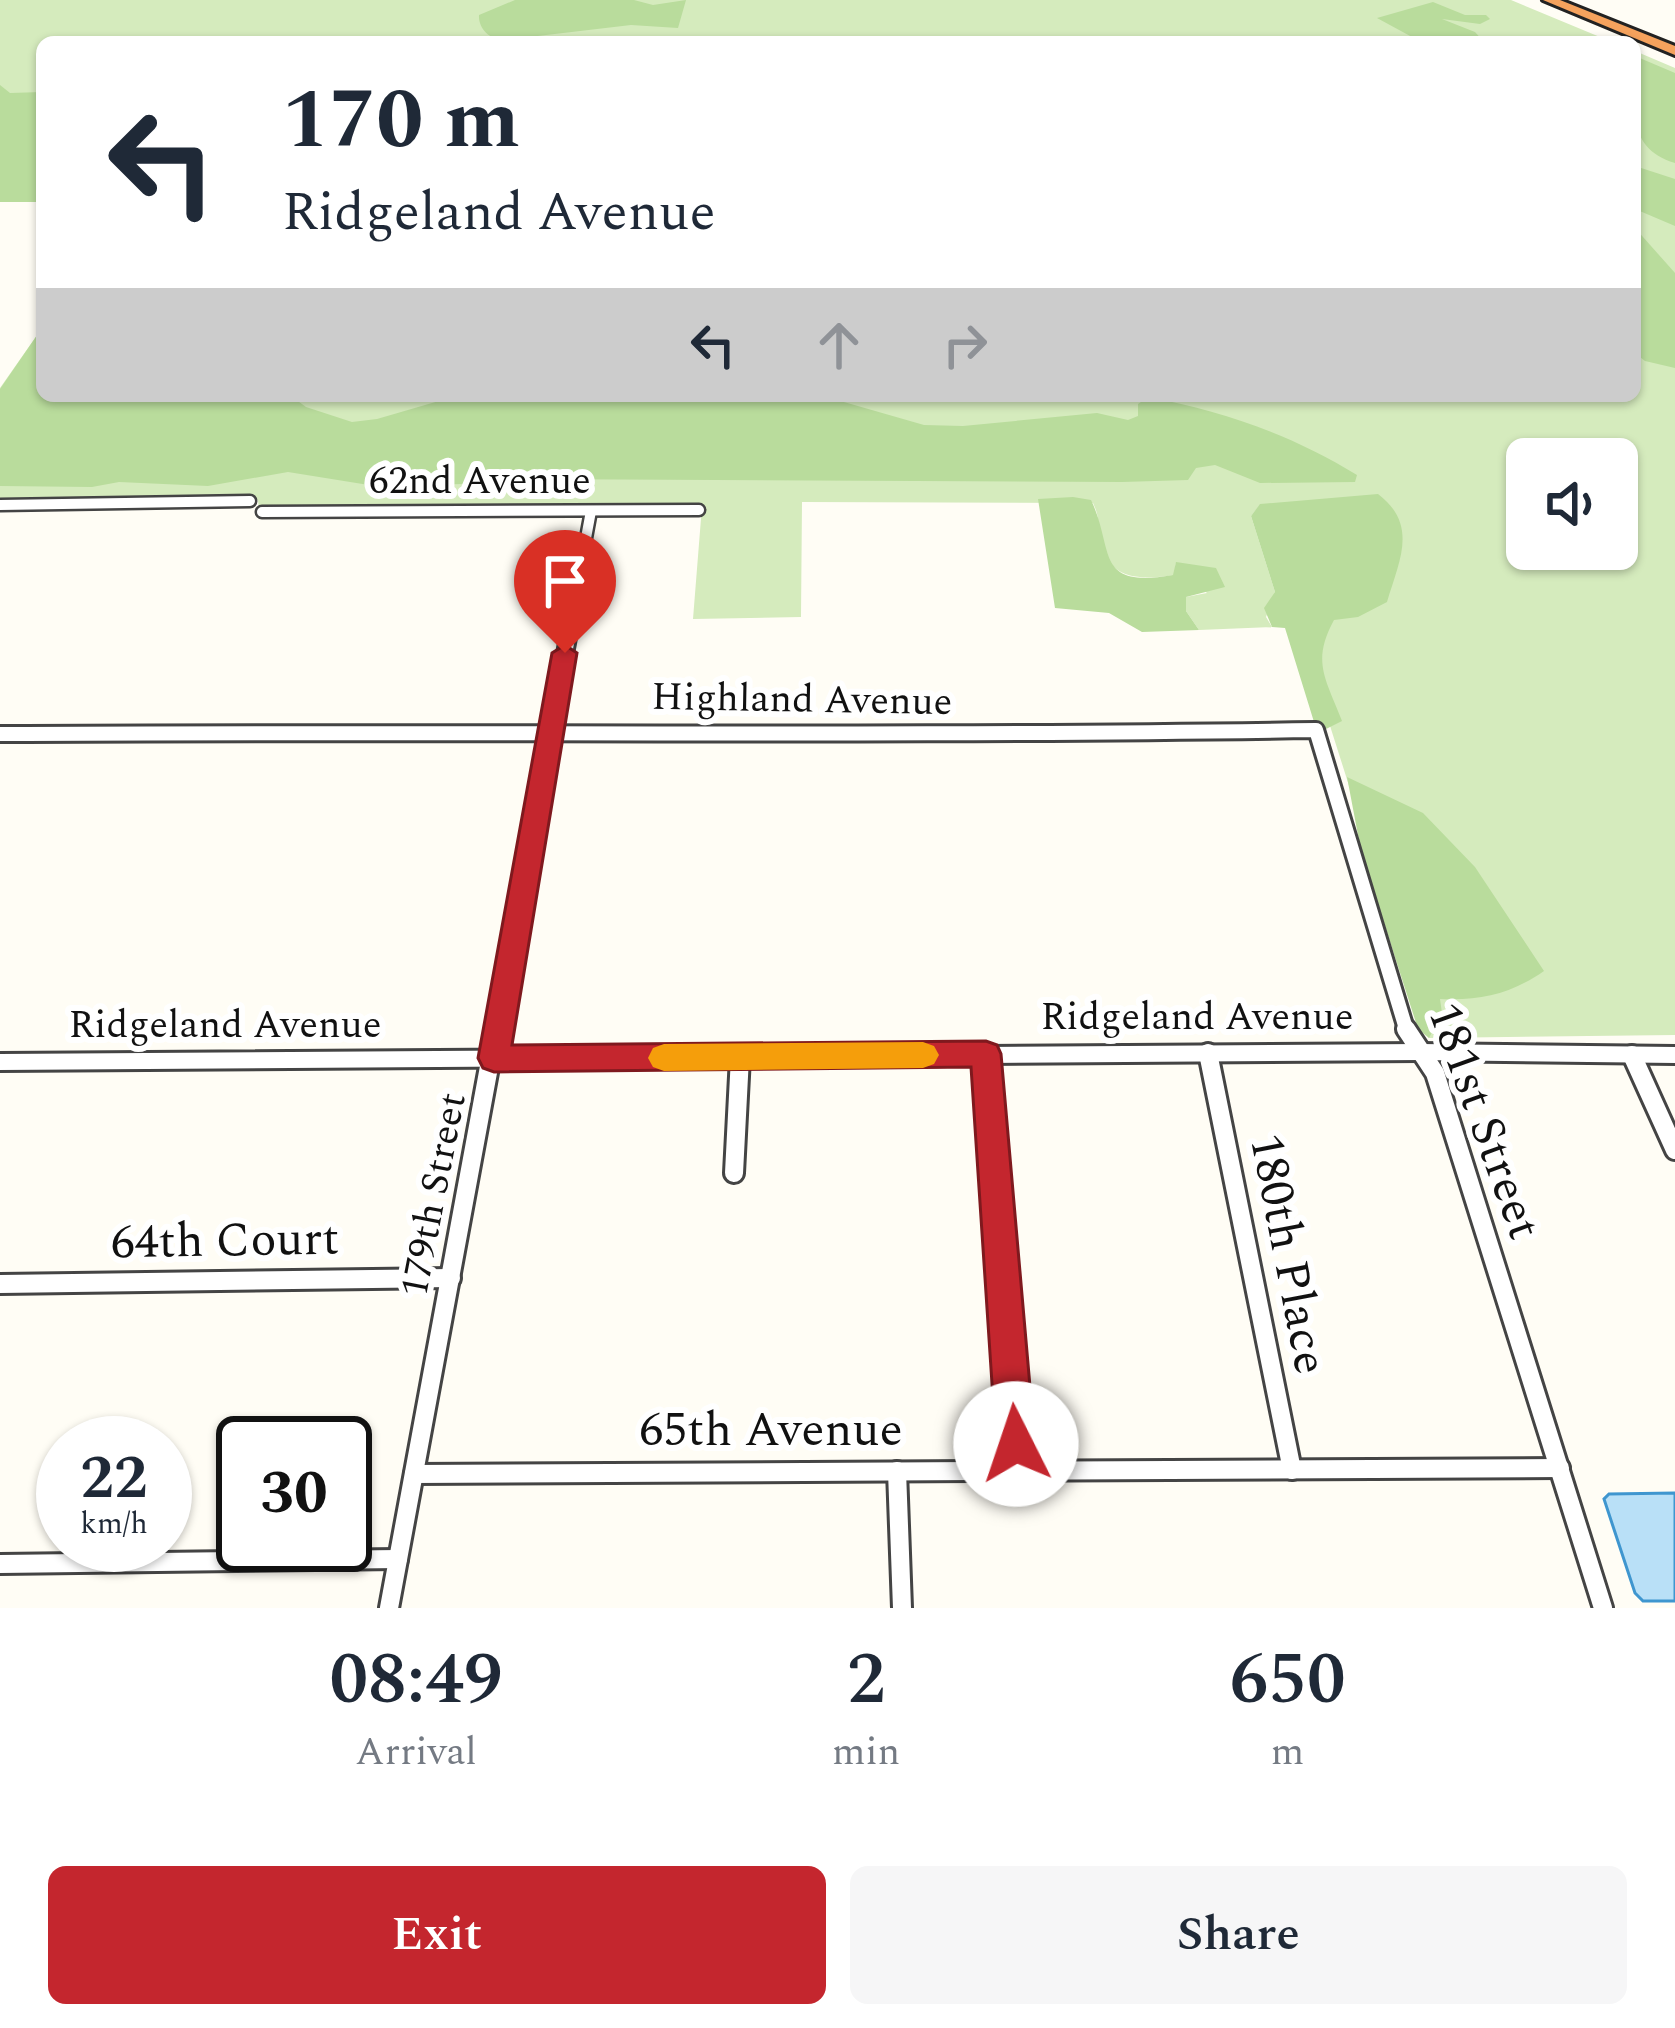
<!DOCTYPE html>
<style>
:root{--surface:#fff;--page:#f6f6f7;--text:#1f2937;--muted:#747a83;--accent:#c4262e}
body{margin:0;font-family:Spectral,serif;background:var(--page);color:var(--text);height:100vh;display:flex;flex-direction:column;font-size:45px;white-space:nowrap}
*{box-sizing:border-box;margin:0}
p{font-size:39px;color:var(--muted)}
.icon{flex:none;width:66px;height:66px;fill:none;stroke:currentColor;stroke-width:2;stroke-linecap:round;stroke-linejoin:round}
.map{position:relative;height:1608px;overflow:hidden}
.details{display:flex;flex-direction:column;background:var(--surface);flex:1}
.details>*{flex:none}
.banner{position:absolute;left:36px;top:36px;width:1605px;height:366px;border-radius:18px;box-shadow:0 3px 9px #0004;background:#fff;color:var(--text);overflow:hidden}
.buttons{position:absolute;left:1506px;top:438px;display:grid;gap:24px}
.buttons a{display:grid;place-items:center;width:132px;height:132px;border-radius:18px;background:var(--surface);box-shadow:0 3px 9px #0004;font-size:60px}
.speed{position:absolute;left:36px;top:1416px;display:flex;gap:24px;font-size:60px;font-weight:700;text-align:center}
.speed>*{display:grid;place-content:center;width:156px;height:156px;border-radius:50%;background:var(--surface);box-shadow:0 3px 9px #0004;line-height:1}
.speed small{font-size:30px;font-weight:400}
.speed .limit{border:6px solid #111;border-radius:18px;background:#fff;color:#111}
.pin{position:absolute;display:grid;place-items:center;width:102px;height:102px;color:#fff;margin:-123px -51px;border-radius:50% 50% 50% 0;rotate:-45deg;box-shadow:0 0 12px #0007}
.pin .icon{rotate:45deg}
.me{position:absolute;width:132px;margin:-66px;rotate:356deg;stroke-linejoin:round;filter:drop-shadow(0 0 9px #0008)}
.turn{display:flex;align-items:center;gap:42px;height:252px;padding:0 48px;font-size:54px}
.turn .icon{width:156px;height:156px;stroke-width:2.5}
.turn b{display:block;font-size:84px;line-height:102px}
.lanes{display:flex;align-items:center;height:114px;padding:0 48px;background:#0003;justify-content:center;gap:60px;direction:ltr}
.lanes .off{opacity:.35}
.eta{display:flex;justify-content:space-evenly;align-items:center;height:204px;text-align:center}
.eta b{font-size:72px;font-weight:600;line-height:84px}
.primary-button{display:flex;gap:24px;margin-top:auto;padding:24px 48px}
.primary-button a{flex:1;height:138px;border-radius:18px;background:var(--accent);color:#fff;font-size:48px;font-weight:600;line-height:138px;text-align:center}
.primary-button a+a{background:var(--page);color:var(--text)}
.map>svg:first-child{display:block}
</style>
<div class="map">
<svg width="1675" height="1608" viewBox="0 0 1675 1608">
<rect width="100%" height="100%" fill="#fffdf5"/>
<g fill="#d5ebbd" fill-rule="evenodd">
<polygon points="0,0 1511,0 1612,42 42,42 42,201 0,201"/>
<path d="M1635 51 1675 68V1035L1429 1038 1260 505 1251 516 1275 592 1266 617 1272 627 1199 630 1186 611V597L1207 593 1176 563 1174 575C1143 580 1109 581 1100 542 1096 526 1102 522 1093 503L802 502 801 617 693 619 702 506 259 509 258 500 0 499V388L42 328V396H1635ZM1527 459H1617V549H1527Z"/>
</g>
<g fill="#b9dc9c">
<path d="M515 0H634L653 5 686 0 678 28 631 25 503 40C490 40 478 28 479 15Z"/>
<polygon points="1433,2 1465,15 1486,15 1490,19 1480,24 1442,19 1475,32 1484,42 1412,42 1412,37 1377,18"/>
<path d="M1635 56 1675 73V163C1623 147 1635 102 1635 56Z"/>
<polygon points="0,85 10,93 42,92 42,202 0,202"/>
<polygon points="1635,166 1675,179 1675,226 1635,209"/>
<polygon points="1635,228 1675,273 1675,368 1645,361 1635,353"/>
<path d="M42 328V396H291L306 407 352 422 377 419 456 396H823L924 425 963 426 1097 413 1128 420 1138 416V404L1148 397C1223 411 1292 435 1357 475L1355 482 1260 483 1215 465 1196 468 1188 480 1122 482 518 479 509 483 375 486 288 472 208 486 119 482 92 487 0 486V389Z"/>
<path d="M1378 494C1419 525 1399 561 1387 602L1358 617 1334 620C1311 662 1326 679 1342 721L1324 730 1314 722 1285 628 1272 627 1264 608 1275 592 1251 516 1260 504Z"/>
<path d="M1073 497 1091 500C1115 550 1093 589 1173 575L1176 562 1216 568 1225 587 1186 597V611L1199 630 1142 632 1109 613 1055 608 1038 499Z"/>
<path d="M1347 777 1423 813 1475 867 1544 971C1511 994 1480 1001 1440 999L1442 1013 1429 1038 1418 1029 1361 851Z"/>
</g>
<polygon fill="#b9e0f7" stroke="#3f96cf" stroke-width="3" points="1675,1493 1675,1601 1643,1601 1635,1593 1604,1499 1609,1494"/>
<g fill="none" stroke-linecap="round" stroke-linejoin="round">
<g stroke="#444" stroke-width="15">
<g id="minor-far2">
<polyline points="0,505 250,501"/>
<polyline points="262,512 699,510"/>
<polyline points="576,592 591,511"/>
</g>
</g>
<g stroke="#444" stroke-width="20">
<g id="minor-far1">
<path d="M0 734C439 731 877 737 1316 730L1407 1032"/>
<polyline points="495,1032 577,589"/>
</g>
</g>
<g stroke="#444" stroke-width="24">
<g id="minor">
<polyline points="1406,1029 1435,1073 1603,1608"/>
<polyline points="1208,1053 1292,1470"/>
<polyline points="986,1054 1017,1470"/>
<polyline points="1632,1055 1675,1150"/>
<polyline points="734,1173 740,1057"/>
<polyline points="0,1284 451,1278"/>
<polyline points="897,1471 902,1608"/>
<polyline points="414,1474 1560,1468"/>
<polyline points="0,1564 398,1559"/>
<polyline points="389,1608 496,1029"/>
</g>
</g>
<g stroke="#444" stroke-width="6">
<polygon id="tertiary" points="1420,1044 1675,1047 1675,1063 1420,1060 0,1070 0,1054"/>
</g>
<g stroke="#222" stroke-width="6">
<polygon id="motorway" points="1543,0 1560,0 1675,46 1675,55"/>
</g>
<use href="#minor-far2" stroke="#fff" stroke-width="10"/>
<use href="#minor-far1" stroke="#fff" stroke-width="14"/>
<use href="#minor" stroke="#fff" stroke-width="18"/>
<use href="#tertiary" fill="#fff" fill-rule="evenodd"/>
<use href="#motorway" fill="#f5a25d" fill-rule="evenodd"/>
</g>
<polygon fill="#c4262e" stroke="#7f191e" stroke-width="3" points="565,645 577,653 512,1045 986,1041 997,1045 1001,1054 1035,1444 1029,1458 1016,1464 1002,1458 996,1444 971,1067 494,1072 483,1068 478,1058 552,653"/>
<polygon fill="#f59e0b" points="923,1042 934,1046 939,1055 934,1064 923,1068 664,1071 653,1067 648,1058 653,1048 664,1044"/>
<g text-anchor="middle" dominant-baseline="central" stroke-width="12" stroke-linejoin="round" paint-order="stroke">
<g font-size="39" fill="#111" stroke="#fff">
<text x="480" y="481">62nd Avenue</text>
<text transform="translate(802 700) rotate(1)">Highland Avenue</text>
<text x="1197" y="1017">Ridgeland Avenue</text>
<text x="225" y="1025">Ridgeland Avenue</text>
<text transform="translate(434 1195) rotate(-79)">179th Street</text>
</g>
<g font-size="48" fill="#111" stroke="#fff">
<text transform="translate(1484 1121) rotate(70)">181st Street</text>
<text transform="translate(225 1241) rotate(-1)">64th Court</text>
<text transform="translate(1288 1254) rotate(79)">180th Place</text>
<text x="771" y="1430">65th Avenue</text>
</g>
</g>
</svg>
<div class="buttons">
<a><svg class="icon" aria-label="sound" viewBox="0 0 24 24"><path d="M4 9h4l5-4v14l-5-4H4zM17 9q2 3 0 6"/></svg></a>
</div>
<div class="speed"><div>22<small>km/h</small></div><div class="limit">30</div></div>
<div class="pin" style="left:565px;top:653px;background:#d93025"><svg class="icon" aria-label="arrive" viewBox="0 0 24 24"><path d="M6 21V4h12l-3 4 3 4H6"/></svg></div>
<svg class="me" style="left:1016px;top:1444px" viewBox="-20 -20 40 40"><circle r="19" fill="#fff"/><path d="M0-13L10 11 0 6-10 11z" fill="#c4262e"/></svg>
<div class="banner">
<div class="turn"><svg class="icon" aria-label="left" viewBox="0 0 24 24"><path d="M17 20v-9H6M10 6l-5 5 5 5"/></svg><div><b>170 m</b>Ridgeland Avenue</div></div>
<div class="lanes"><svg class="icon" aria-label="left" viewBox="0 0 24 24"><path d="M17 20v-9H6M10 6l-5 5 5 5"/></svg><svg class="icon off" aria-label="ahead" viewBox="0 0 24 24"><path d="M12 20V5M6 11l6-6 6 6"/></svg><svg class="icon off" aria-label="right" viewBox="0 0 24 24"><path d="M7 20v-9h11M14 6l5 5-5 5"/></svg></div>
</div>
</div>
<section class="details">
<div class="eta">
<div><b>08:49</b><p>Arrival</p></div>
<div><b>2</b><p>min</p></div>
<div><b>650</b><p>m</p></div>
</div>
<div class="primary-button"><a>Exit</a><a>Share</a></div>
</section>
